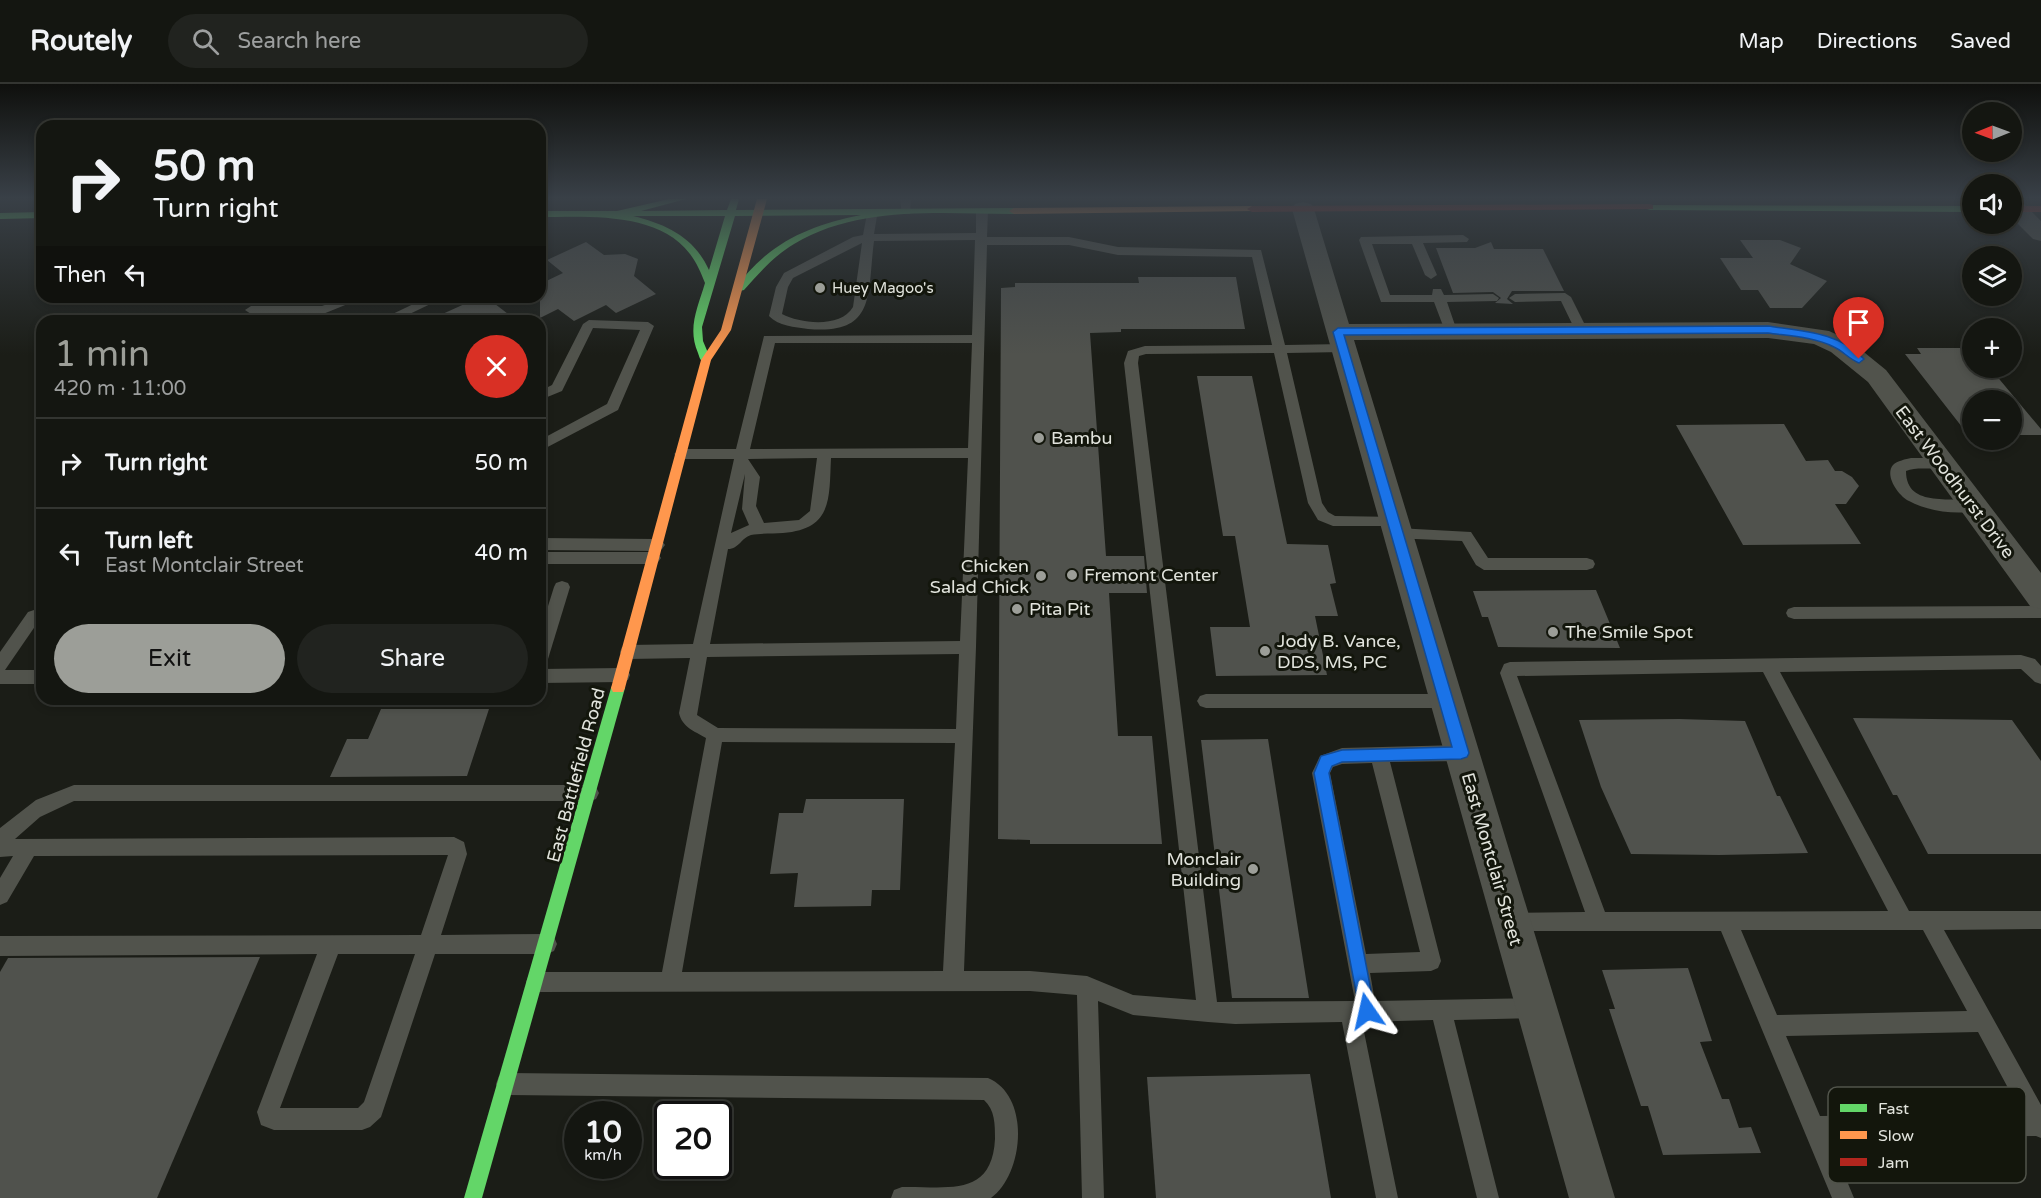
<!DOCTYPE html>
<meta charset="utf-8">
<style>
:root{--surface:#141611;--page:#21231f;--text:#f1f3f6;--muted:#9d9f9f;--line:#333531;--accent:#9c9e98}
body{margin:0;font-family:"Varela Round",sans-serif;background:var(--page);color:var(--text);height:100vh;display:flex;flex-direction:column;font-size:22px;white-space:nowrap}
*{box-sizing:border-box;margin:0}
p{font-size:20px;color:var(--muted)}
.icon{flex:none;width:33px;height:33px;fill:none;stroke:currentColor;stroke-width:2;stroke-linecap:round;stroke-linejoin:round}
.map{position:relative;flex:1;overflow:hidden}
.sheet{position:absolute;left:36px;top:231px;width:510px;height:390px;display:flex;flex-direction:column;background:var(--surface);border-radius:18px;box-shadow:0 3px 9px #0003,0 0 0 2px var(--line)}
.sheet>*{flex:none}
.guide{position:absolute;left:36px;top:36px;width:510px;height:183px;border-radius:18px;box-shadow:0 3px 9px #0003,0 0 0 2px var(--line);background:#141611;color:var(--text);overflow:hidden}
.needle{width:39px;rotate:269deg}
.tools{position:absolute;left:1962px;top:18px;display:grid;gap:12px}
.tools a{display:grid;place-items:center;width:60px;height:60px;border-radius:50%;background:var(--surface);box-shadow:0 3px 9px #0003,0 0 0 2px var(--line);font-size:30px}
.speed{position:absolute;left:564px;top:1017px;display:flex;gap:12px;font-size:30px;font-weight:700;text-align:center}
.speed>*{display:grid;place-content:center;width:78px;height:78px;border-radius:50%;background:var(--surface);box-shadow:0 3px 9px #0003,0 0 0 2px var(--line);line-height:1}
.speed small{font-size:15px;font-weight:400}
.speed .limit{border:3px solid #111;border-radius:9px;background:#fff;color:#111}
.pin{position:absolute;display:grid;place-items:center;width:51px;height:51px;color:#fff;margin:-62px -26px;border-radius:50% 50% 50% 0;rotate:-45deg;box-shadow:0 0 6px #0007}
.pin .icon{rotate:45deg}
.me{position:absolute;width:66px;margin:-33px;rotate:349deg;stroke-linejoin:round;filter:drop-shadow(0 0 4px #0008)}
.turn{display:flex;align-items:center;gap:21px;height:126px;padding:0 18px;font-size:27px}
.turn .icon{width:78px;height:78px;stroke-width:2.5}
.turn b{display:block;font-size:42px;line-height:51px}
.then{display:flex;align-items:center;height:57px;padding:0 18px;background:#0003;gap:12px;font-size:22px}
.round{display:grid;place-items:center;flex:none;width:63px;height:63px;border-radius:32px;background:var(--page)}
.overview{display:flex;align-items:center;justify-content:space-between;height:102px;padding:0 18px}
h1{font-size:36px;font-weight:600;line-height:45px;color:var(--accent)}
.action{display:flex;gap:12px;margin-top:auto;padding:12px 18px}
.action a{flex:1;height:69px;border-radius:36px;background:var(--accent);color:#111;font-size:24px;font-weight:600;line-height:69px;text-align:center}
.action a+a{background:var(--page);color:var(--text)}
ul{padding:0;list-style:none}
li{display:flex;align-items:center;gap:18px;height:90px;padding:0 18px;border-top:2px solid var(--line)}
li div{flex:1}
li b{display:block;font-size:22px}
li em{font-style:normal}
header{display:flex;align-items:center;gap:36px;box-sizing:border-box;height:84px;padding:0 30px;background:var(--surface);border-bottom:2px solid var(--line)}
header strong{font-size:28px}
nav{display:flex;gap:33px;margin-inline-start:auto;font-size:21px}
.search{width:420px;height:54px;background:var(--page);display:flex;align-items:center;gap:15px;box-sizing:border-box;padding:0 21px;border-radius:33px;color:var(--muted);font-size:22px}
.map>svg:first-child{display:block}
</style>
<header>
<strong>Routely</strong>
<div class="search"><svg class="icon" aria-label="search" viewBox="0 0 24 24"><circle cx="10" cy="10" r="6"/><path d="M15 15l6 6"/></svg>Search here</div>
<nav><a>Map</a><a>Directions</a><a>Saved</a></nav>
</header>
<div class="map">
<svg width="2041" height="1114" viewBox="0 0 2041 1114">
<rect width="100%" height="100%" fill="#1b1d17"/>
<g fill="#50524d">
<polygon points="1740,156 1780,156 1801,164 1790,180 1827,197 1802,224 1770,224 1758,206 1741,206 1720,174 1753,174"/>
<polygon points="586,158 604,171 625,170 638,175 634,192 656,210 616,229 606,221 574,237 558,225 540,234 540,200 563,189 547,176"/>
<polygon points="1491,158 1494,165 1543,165 1564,207 1512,207 1507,215 1513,220 1495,219 1501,214 1493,208 1453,209 1436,164 1475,164"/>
<polygon points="1138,193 1236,193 1245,245 1121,245 1121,248 1090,249 1106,472 1144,472 1147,509 1109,509 1118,652 1152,652 1162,760 1030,760 1030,756 998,755 1001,204 1015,203 1015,199 1139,199"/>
<polygon points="480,213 486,213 517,237 427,237"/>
<polygon points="1917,264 1972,264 1972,284 1990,284 2041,345 2041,351 2012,351 2012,316 1972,316 1972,343 1962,343 1905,270 1921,270"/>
<polygon points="1197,292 1252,292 1287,460 1328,461 1336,499 1330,500 1338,532 1315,532 1327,591 1216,592 1210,543 1250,543 1235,452 1223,452"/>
<polygon points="1784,340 1806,377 1828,376 1835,387 1842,387 1852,393 1859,402 1846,420 1835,420 1861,460 1743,461 1676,341"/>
<polygon points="1596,506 1620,564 1498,563 1488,533 1482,533 1473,507"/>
<polygon points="381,625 489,625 467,692 330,693 347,655 368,655"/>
<polygon points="1853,634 2012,636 2041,677 2041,770 1928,770 1897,711 1893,711"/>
<polygon points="1679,635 1745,637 1777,712 1780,712 1808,769 1719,771 1631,770 1601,703 1579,636"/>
<polygon points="1268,655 1309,914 1232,914 1201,656"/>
<polygon points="806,715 904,715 900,806 872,806 871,822 794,823 798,789 770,790 779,729 803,729"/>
<polygon points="260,873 157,1114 0,1114 0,888 8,874"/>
<polygon points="1688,884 1712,957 1700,958 1722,1015 1729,1015 1739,1044 1751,1043 1761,1069 1663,1071 1648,1022 1641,1022 1609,925 1615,925 1602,886"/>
<polygon points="1310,990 1331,1114 1156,1114 1147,993"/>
</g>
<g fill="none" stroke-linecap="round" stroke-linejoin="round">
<g fill="#51534c" fill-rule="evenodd">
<polygon points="900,115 911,115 910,130 902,130"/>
<path d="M982 124 988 127 987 153H1069L1118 163 1261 166 1285 261 1344 260 1351 264 1344 268 1287 269 1322 419 1328 428 1335 432 1399 433 1402 437 1399 441 1394 442H1333L1318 436 1308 419 1274 269 1146 270 1139 272 1138 279 1217 918 1355 917 1312 689 1320 672 1342 664 1461 661 1467 664 1470 669 1467 674 1461 677 1390 678 1441 877 1438 884 1431 887 1370 889 1375 917 1536 914 1543 917 1546 924 1543 931 1536 934 1454 936 1499 1114H1477L1433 936 1362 938 1398 1114H1376L1342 938 1235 940 1208 938 1133 931 1098 917 1104 1114H1082L1077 911 1030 907 536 908 529 905 526 898 529 891 536 888H662L706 654C694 647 682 643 679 629L690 574 628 575 622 573 620 568 622 563 628 561 693 560 734 375H681L674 370 681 365H736L764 252 972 251 975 156 874 157C867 210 877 251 808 245 795 243 778 242 769 232L776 203 784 189 853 153 863 151 867 130H875L877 132 874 150 976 149V127ZM862 159 853 223C841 244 801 240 782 230L788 203 793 194ZM987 161H1069L1118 171 1252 173 1272 261 1145 262 1128 267 1124 279 1196 916 1133 911 1087 892 1030 887H964L976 563ZM775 259H972L968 364 750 365ZM817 374 810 427 799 436 764 439 756 422 760 393 748 375ZM831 374H968L960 557 710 560 728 465C739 465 741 454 751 451 761 449 773 450 783 449 833 445 829 414 831 374ZM745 390 742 425 749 441 731 449ZM959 570 956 645 718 644 697 631 707 573ZM722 658 955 659 943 887 682 888ZM1372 679 1420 868 1366 870 1330 689 1333 683 1342 680Z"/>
<polygon points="1463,151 1469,155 1467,158 1423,159 1437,191 1431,195 1425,191 1412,160 1372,160 1390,211 1432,211 1433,205 1441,205 1444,211 1493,210 1499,214 1497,217 1447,218 1457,247 1451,251 1445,247 1434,218 1381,218 1359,156 1361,153"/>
<polygon points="1565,209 1571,213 1588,247 1587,250 1577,250 1561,217 1515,218 1509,214 1515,210"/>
<polygon points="347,213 365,213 323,230 251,230 245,226 251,222 322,222"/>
<polygon points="428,213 445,213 395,237 378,237"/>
<polygon points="589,236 648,238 654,242 618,326 540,367 540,356 607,320 640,246 593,244 562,307 540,316 540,307 552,301 583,240"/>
<path d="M1911 374H1941L1948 379C1939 389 1919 381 1906 387 1906 426 1955 411 1979 418L1981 422 1979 426C1959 432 1927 427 1909 417 1899 412 1884 392 1893 381 1897 377 1906 375 1911 374Z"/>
<polygon points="1397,444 1471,448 1488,474 1587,474 1593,476 1595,480 1593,484 1587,486 1484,486 1476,481 1462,457 1392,454 1389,450 1392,446"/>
<polygon points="540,454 657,455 662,457 665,461 662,465 657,467 540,466"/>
<polygon points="540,468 653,468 658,470 661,474 658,478 653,480 540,480"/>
<polygon points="562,497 568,499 570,503 548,575 546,580 540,582 540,548 554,503 556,499"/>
<polygon points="2041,522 2041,534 1794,535 1788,533 1786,529 1788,525 1794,523"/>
<polygon points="34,526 42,526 42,538 38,538 5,586 42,586 42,600 0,600 0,568 28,528"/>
<path d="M2021 571 2035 575 2041 582V600L2035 598 2021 585 1780 588 1909 827H2041V845L1944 846 2041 1021V1054L2036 1052 1829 1054 1854 1114H1832L1721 847H1511L1504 845 1501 838 1504 831 1511 829 1585 828 1500 589 1504 580 1510 578ZM1763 588 1888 827 1605 828 1517 592ZM1741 846H1923L1967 927 1777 931ZM1978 948 2022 1030 1820 1032 1786 952Z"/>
<polygon points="622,584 628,586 630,591 628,596 622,598 540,599 540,585"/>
<polygon points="1206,610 1446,610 1452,612 1455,617 1452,622 1446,624 1206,624 1200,622 1197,617 1200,612"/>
<path d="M74 701H590L596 703 599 709 596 715 590 717H74L40 733 15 755 454 753 464 758 467 770 441 851 547 850 554 853 557 860 554 867 547 870H435L381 1033 370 1043 362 1046H274L261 1041 257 1028 317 870 0 872V852L421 851 448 771 34 772 7 818 0 821V794L13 772 0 773V744L36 716ZM338 870H415L364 1018 358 1024H280Z"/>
<path d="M507 989 988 994C1031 1012 1024 1090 991 1114H891L894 1106 902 1103C947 1102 992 1114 995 1055 995 1040 995 1026 984 1016L507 1011 499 1008 496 1000 499 992Z"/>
</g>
<g fill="#51534c" fill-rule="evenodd">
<polygon points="1303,118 1311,120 1314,125 1349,240 1768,238 1829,247 1849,256 1886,286 2041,489 2041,525 2030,522 1868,298 1831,268 1814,260 1768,254 1354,256 1615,1114 1569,1114 1292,125 1295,120"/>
<polygon points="2016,118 2024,120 2041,137 2041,157 2033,155 2012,134 2012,119"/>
</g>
<g fill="#63d668" fill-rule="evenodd">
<path d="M669 115H686L641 127 727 126 731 115H739L736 126 1014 124 1019 127 1014 130C941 130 859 121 794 160 774 172 759 189 744 206L740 207 735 204C769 159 807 142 861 131L735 132 702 243 703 257 711 276 706 279C700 277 700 275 698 269 687 244 698 223 705 199 701 189 697 179 690 170 658 127 587 133 540 133V127H617ZM633 132H725L709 186C694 153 666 140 633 132Z"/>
<polygon points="1647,121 1972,122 1972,128 1650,126 1647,125"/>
<polygon points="42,128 42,134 0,135 0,129"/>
<polygon points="618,598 623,600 625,604 482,1114 464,1114 611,604 613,600"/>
</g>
<g fill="#ff974d" fill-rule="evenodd">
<polygon points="757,115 767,115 731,246 711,276 625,604 623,608 613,608 611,604 701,276 721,246"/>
<polygon points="1252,122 1255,123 1255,127 1014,130 1009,127 1014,124"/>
</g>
<g fill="#b3261e" fill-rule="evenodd">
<polygon points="1650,120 1653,121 1653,125 1252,128 1247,125 1252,122"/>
<rect x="2012" y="122" width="29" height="6"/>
</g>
</g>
<linearGradient id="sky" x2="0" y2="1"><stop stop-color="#0f100d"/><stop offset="0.42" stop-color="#394047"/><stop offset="1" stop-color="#394047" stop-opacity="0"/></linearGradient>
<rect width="2041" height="271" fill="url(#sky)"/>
<path fill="#1a73e8" stroke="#114b97" stroke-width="1.5" d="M1768 242C1801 247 1840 248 1864 275L1859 279C1849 275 1843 267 1834 263 1814 253 1790 252 1768 249L1344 251 1469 669 1467 673 1461 675 1342 678 1332 682 1329 689 1375 927 1373 934 1367 936 1361 934 1314 689 1321 672 1342 666 1452 663 1333 248 1338 244Z"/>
<g fill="#9c9e98" stroke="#13160c" stroke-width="2">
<circle cx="820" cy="204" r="6"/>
<circle cx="1039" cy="354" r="6"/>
<circle cx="1072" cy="491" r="6"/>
<circle cx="1041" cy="492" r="6"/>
<circle cx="1017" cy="525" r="6"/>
<circle cx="1553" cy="548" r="6"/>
<circle cx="1265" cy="567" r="6"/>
<circle cx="1253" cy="785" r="6"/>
</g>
<g text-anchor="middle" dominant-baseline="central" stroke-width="6" stroke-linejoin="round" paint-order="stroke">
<g font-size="15" fill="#e2e4dd" stroke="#13160c" text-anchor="start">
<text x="832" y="204">Huey Magoo's</text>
</g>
<g font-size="18" fill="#e2e4dd" stroke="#13160c" text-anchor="start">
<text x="1051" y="354">Bambu</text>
<text x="1029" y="482" text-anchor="end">Chicken<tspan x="1029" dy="21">Salad Chick</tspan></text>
<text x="1084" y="491">Fremont Center</text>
<text x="1029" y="525">Pita Pit</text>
<text x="1565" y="548">The Smile Spot</text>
<text x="1277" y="557">Jody B. Vance,<tspan x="1277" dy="21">DDS, MS, PC</tspan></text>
<text x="1241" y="775" text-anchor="end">Monclair<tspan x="1241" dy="21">Building</tspan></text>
</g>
<g font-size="18" fill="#e2e4dd" stroke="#13160c">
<text transform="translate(1955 398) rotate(53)">East Woodhurst Drive</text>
<text transform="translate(576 691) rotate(-75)">East Battlefield Road</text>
<text transform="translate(1492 775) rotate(74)">East Montclair Street</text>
</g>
</g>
<rect x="1828" y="1003" width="198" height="96" rx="9" fill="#13160c" stroke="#51544b" stroke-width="1.5"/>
<rect x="1840" y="1020" width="27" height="8" fill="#63d668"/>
<rect x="1840" y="1047" width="27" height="8" fill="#ff974d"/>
<rect x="1840" y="1074" width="27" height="8" fill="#b3261e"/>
<g font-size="16" fill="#e2e4dd">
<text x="1878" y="1030">Fast</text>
<text x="1878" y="1057">Slow</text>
<text x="1878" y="1084">Jam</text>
</g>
</svg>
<div class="tools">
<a><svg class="needle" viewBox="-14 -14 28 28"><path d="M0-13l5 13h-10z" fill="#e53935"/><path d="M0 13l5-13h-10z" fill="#9d9f9f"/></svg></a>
<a><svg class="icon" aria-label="sound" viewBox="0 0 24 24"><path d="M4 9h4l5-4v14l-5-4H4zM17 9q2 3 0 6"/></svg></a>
<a><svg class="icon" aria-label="layers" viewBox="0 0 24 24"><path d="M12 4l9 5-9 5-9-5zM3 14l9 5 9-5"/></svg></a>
<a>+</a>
<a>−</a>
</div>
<div class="speed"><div>10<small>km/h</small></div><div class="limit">20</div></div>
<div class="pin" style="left:1859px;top:275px;background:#d93025"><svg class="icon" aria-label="arrive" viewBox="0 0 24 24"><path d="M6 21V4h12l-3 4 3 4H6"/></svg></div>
<svg class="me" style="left:1367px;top:927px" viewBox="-20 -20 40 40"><path d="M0-17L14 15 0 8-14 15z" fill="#1a73e8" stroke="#fff" stroke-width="4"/></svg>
<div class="guide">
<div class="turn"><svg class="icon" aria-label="right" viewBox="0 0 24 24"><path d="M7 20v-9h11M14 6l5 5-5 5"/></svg><div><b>50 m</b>Turn right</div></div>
<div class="then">Then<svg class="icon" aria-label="left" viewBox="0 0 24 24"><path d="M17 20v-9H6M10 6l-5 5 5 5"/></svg></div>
</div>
<section class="sheet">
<div class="overview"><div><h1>1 min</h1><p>420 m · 11:00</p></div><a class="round" style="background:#d93025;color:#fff"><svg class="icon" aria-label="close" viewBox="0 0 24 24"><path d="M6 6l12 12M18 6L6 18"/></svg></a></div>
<ul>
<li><svg class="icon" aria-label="right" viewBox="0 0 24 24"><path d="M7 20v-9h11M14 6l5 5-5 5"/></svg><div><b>Turn right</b></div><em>50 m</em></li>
<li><svg class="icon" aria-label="left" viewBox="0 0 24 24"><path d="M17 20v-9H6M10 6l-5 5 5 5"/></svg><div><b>Turn left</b><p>East Montclair Street</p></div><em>40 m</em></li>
</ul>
<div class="action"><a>Exit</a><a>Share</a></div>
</section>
</div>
